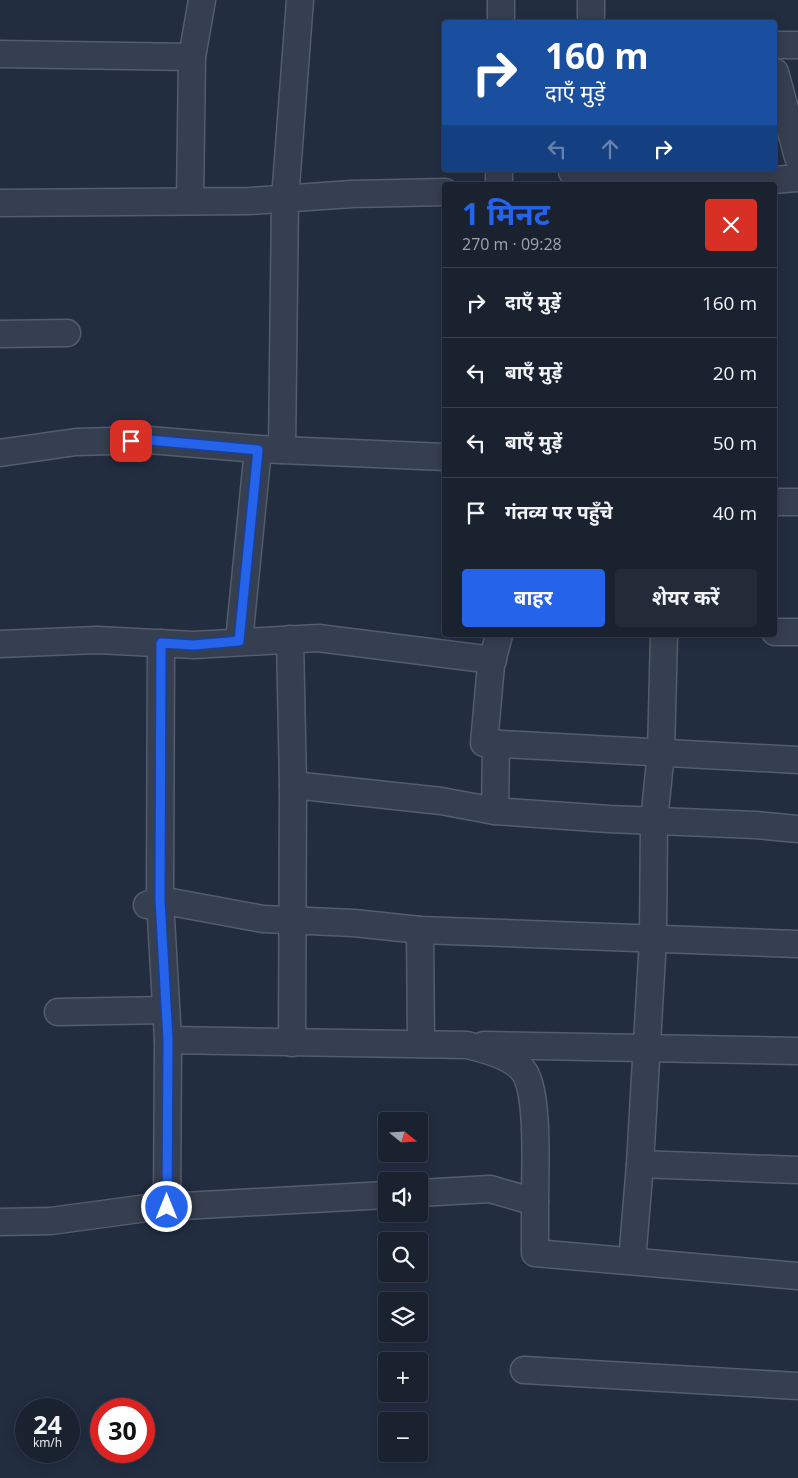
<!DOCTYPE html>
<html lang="hi">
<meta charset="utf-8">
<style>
:root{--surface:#1a2230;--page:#232a38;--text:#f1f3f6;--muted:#9fa4ab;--line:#383f4c;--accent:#2563eb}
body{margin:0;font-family:"Open Sans","Noto Sans Devanagari",sans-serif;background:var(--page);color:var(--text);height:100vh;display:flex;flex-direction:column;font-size:19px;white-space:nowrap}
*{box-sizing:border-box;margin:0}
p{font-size:16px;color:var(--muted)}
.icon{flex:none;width:28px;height:28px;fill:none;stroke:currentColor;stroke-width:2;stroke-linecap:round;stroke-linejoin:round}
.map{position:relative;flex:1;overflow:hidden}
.details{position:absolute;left:442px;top:182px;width:335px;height:455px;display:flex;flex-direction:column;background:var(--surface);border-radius:5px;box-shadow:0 2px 12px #0003,0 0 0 1px var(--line)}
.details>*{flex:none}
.top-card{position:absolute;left:442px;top:20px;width:335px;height:152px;border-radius:5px;box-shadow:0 2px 12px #0003,0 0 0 1px var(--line);background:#1a4fa0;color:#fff;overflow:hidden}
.needle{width:32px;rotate:108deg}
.tools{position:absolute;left:378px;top:1112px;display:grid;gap:10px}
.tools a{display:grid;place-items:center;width:50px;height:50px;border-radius:5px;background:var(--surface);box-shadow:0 2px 12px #0003,0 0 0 1px var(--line);font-size:25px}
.speed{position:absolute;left:15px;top:1398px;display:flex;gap:10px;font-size:25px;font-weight:700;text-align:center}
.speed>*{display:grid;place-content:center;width:65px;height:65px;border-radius:50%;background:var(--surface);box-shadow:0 2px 12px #0003,0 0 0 1px var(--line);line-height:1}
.speed small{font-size:12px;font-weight:400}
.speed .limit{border:8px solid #d22;background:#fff;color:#111}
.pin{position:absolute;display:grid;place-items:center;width:42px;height:42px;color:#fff;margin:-21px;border-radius:10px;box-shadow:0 2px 8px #0006}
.me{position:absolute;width:55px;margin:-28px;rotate:0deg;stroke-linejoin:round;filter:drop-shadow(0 0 4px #0008)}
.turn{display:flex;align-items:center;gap:18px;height:105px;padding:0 20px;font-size:22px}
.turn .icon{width:65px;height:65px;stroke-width:2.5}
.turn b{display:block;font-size:35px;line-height:42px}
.lanes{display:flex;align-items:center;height:48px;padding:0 20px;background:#0003;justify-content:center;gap:25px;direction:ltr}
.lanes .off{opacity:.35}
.round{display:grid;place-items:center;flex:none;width:52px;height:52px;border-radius:5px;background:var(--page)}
.summary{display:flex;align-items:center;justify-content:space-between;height:85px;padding:0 20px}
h1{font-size:30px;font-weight:700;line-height:38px;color:var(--accent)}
.action{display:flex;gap:10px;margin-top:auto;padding:10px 20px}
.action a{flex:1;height:58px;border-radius:5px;background:var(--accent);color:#fff;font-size:20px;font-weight:700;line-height:58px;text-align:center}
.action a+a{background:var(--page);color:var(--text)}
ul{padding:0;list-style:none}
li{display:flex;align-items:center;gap:15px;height:70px;padding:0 20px;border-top:1px solid var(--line)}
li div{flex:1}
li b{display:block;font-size:19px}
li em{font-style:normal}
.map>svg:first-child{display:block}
</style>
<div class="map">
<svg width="798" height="1478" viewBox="0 0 798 1478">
<rect width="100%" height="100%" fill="#222d40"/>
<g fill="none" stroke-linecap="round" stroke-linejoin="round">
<g stroke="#545d6e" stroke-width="29">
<g id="street">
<polyline points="501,22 501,0"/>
<polyline points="591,22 591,0"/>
<polyline points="775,45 798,45"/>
<polyline points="0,54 192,57"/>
<polyline points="775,72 798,157"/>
<path d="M572 172C646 181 723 185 798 178"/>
<polyline points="499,185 499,170"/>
<polyline points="190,201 192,57 202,0"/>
<polyline points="0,203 250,201 352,194 445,192"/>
<polyline points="0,334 67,333"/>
<polyline points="282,450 285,199 300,0"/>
<polyline points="0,453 76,442 149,440 258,449 445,457"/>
<polyline points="775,502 798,502"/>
<polyline points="775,632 798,632"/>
<polyline points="499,635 491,665 484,743 798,760"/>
<polyline points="290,639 293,785 292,1043"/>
<polyline points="239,641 258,449"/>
<path d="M161 643 160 900 168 1040 467 1045C484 1049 515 1057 525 1073 539 1097 535 1171 535 1202"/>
<polyline points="0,644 97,640 194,645 318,638 493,660"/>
<polyline points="496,743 495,811 609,819 756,825 798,829"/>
<polyline points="293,785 441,801 495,811"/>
<polyline points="147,905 160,900 263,919 354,923 420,930 798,944"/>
<polyline points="420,930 421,1044"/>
<polyline points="58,1012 165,1010"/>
<polyline points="484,1045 798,1051"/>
<polyline points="640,1164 798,1170"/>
<polyline points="419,1193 490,1189 535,1202 535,1253 798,1276"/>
<polyline points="167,1207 168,1040"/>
<polyline points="0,1222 51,1221 147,1208 386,1195"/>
<polyline points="632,1261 640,1164 653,939 654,821 661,752 664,635"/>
<polyline points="524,1370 798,1386"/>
</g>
</g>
<use href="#street" stroke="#363f50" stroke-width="26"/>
</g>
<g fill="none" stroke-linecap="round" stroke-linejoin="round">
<g stroke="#184099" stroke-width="12">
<polyline id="route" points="131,441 149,440 258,450 239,641 194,645 161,643 160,900 168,1040 167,1207"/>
</g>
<use href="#route" stroke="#2563eb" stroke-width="9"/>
</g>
</svg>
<div class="tools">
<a><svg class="needle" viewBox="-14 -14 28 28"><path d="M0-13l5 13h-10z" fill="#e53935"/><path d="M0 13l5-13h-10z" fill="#9fa4ab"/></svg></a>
<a><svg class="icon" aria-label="sound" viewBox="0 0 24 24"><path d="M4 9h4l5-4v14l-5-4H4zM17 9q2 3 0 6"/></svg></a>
<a><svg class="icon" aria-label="search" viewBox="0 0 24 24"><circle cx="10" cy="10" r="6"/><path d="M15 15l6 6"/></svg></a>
<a><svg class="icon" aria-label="layers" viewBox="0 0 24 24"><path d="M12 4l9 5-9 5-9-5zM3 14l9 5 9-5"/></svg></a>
<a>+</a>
<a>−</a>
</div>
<div class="speed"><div>24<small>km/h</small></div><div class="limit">30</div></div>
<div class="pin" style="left:131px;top:441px;background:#d93025"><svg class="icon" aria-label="arrive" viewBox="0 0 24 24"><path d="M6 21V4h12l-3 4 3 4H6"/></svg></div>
<svg class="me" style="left:167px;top:1207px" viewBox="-20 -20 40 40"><circle r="17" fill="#2563eb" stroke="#fff" stroke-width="3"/><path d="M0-11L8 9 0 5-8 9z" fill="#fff"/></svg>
<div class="top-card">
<div class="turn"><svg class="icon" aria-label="right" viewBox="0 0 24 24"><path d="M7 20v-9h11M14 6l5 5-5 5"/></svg><div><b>160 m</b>दाएँ मुड़ें</div></div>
<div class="lanes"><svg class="icon off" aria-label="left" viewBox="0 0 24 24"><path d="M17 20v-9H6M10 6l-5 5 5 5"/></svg><svg class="icon off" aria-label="ahead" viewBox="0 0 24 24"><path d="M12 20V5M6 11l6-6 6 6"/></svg><svg class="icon" aria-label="right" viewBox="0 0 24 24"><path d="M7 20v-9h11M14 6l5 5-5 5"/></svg></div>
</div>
<section class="details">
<div class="summary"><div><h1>1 मिनट</h1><p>270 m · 09:28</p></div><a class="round" style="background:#d93025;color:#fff"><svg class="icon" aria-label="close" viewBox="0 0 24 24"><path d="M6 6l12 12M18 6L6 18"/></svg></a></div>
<ul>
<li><svg class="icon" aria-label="right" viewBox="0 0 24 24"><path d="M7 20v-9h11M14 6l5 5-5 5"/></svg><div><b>दाएँ मुड़ें</b></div><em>160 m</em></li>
<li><svg class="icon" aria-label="left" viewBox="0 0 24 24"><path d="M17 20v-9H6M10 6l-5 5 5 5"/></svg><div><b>बाएँ मुड़ें</b></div><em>20 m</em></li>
<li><svg class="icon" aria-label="left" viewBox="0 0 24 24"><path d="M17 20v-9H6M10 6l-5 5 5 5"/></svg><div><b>बाएँ मुड़ें</b></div><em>50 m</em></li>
<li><svg class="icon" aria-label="arrive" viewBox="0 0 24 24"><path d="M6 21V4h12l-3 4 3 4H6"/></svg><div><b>गंतव्य पर पहुँचे</b></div><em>40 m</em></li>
</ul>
<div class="action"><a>बाहर</a><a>शेयर करें</a></div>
</section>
</div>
